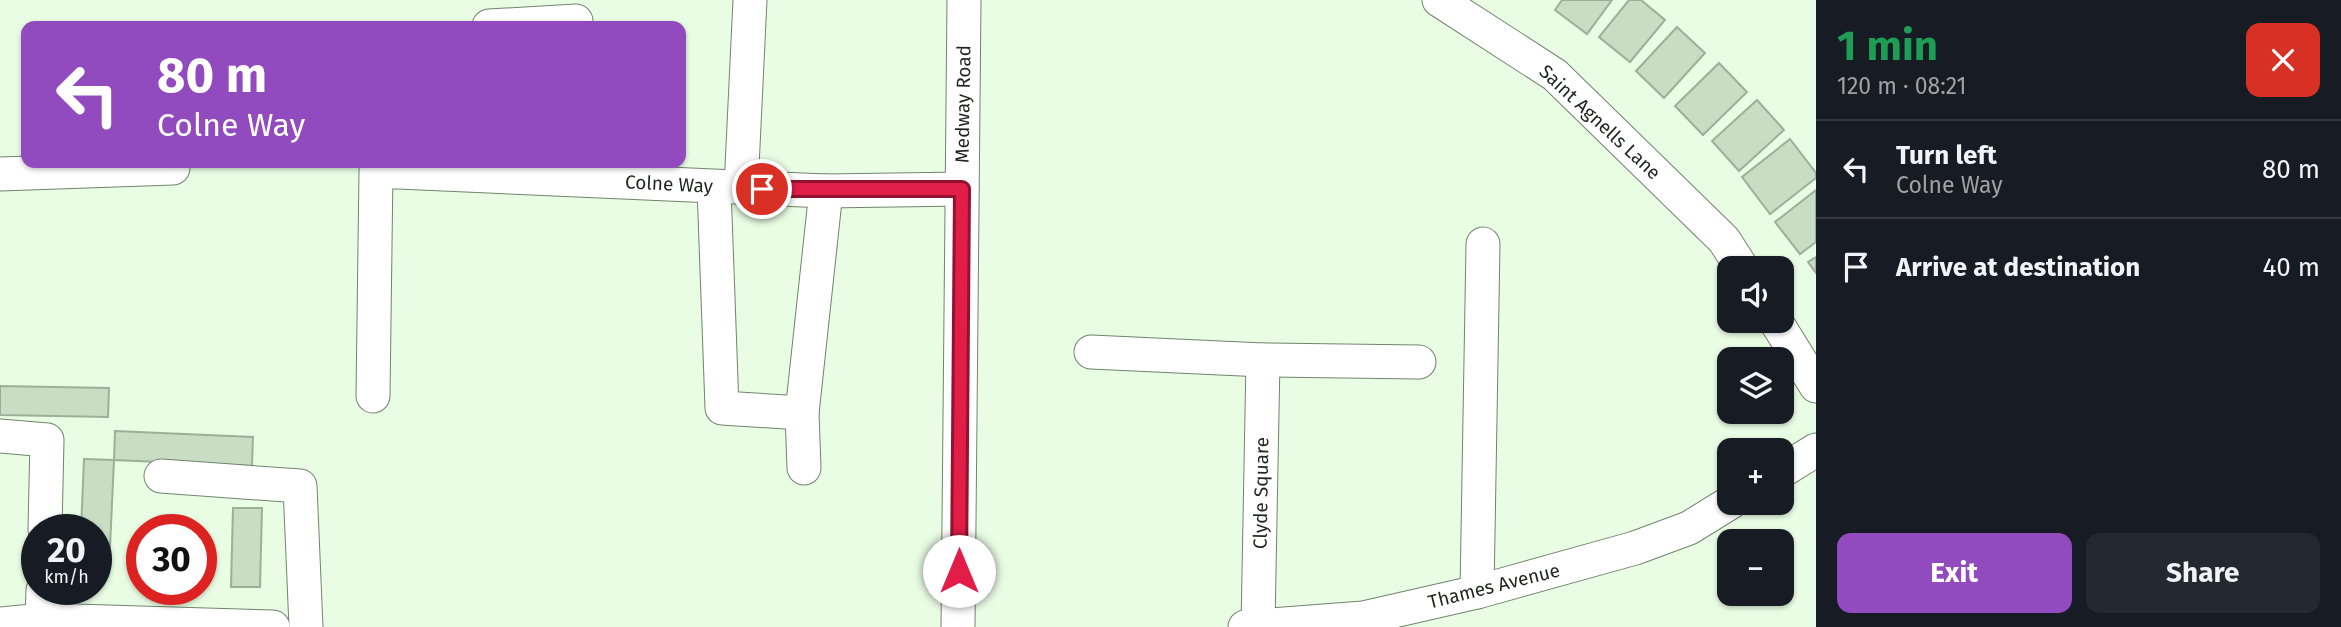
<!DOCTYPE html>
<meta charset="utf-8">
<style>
:root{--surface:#171b24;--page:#242831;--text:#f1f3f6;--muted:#9ea1a6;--line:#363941;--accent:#924bbe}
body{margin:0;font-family:"Fira Sans",sans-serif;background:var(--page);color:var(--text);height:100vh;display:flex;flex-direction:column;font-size:26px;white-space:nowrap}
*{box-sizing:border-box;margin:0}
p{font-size:23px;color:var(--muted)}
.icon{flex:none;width:38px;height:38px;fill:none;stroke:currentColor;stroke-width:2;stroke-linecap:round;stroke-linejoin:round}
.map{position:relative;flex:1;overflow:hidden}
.details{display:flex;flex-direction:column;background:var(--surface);width:525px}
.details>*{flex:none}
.guide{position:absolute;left:21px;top:21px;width:665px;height:147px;border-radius:14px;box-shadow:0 2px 5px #0004;background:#924bbe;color:#fff;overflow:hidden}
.buttons{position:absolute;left:1717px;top:256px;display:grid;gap:14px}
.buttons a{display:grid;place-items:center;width:77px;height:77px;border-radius:14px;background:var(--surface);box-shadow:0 2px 5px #0004;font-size:35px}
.speed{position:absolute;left:21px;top:514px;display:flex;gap:14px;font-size:35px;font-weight:700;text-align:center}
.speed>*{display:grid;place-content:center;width:91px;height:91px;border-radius:50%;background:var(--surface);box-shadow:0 2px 5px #0004;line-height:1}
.speed small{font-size:18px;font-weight:400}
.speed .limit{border:10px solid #d22;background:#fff;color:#111}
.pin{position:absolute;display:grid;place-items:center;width:60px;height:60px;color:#fff;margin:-30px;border:4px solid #fff;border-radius:50%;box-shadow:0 2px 7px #0007}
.me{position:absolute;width:77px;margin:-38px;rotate:0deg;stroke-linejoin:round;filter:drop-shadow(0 0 5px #0008)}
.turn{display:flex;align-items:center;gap:24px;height:147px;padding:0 21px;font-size:32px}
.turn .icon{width:91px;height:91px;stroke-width:2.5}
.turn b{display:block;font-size:49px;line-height:60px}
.round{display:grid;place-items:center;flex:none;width:74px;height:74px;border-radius:14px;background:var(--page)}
.summary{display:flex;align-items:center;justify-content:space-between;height:119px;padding:0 21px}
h1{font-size:42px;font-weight:700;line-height:52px;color:#1e9e55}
.primary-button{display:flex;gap:14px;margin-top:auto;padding:14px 21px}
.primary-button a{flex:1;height:80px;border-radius:14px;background:var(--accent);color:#fff;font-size:28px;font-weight:700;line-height:80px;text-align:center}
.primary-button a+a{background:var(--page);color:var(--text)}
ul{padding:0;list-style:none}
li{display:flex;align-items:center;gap:21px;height:98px;padding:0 21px;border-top:2px solid var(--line)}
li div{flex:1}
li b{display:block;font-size:26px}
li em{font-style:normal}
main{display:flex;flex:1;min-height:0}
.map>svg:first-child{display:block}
</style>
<main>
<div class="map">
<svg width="1816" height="627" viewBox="0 0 1816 627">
<rect width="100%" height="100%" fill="#e9fde4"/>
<g fill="#c9ddc4" stroke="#9caf98" stroke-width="2">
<polygon points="1562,0 1612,0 1587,34 1555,10"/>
<polygon points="1629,0 1641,0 1665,20 1630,62 1599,37"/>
<polygon points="1677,27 1705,53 1664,98 1636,71"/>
<polygon points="1719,63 1747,92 1703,135 1675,106"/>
<polygon points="1757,100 1784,130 1739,171 1712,141"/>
<polygon points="1790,139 1816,173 1816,178 1770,214 1742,177"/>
<polygon points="1816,190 1816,242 1800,254 1775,222"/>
<polygon points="1816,257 1816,273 1808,262"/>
<polygon points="0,386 109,388 108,417 0,415"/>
<polygon points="115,431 253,437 252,466 114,460"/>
<polygon points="84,459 114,460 109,568 96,567 96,530 81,530"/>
<polygon points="233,508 262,508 260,587 231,587"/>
</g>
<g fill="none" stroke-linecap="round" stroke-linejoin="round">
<g stroke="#71846d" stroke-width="35">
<g id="minor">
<polyline points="1439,0 1555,75 1724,240 1742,268"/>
<polyline points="489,26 576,21 576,26"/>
<polyline points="0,174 173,168"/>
<polyline points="714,187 722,408 802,413 826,191"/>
<polyline points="741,188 750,0"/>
<polyline points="1775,320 1816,386"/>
<polyline points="1091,352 1263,360 1419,362"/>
<polyline points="373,396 376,171 826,191 962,189"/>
<polyline points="802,413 804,468"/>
<polyline points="0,436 47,440 45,530"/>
<polyline points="1782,471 1816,450"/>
<polyline points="161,476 300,486 306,627"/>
<polyline points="1477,592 1483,244"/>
<polyline points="42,620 43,590"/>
<polyline points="0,624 42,620 273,627"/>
<polyline points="1258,626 1263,360"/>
<polyline points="958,627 964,0"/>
<polyline points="1245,627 1363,618 1477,592 1635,548 1689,528 1731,502"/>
</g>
</g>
<use href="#minor" stroke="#fff" stroke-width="33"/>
</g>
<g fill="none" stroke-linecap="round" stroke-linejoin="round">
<g stroke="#92132f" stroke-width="18">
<polyline id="route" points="762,189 962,189 959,571"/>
</g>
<use href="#route" stroke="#e11d48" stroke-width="12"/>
</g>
<g text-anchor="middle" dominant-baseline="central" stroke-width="5" stroke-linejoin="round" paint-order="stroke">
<g font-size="19" fill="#1f261d" stroke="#fff">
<text transform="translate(963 104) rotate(-89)">Medway Road</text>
<text transform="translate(1600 122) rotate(43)">Saint Agnells Lane</text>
<text transform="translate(669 184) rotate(3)">Colne Way</text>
<text transform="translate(1261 493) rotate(-89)">Clyde Square</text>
<text transform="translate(1494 586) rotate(-14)">Thames Avenue</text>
</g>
</g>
</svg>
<div class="buttons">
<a><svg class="icon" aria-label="sound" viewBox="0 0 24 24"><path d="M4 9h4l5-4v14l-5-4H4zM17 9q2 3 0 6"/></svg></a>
<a><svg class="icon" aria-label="layers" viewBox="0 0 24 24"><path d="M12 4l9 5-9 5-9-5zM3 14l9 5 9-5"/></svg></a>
<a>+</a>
<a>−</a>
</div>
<div class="speed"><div>20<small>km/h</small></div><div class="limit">30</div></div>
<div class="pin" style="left:762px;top:189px;background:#d93025"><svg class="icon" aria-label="arrive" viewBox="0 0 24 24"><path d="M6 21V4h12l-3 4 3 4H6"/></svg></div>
<svg class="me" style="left:959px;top:571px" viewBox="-20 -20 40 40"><circle r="19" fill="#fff"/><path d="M0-13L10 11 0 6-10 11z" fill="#e11d48"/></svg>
<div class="guide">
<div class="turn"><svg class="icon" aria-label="left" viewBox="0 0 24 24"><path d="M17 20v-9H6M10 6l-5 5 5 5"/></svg><div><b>80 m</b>Colne Way</div></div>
</div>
</div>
<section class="details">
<div class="summary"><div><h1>1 min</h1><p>120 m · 08:21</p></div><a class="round" style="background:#d93025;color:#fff"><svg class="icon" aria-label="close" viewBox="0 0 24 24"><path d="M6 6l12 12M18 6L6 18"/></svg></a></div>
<ul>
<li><svg class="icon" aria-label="left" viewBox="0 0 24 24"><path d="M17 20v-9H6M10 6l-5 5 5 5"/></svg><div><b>Turn left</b><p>Colne Way</p></div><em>80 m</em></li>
<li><svg class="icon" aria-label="arrive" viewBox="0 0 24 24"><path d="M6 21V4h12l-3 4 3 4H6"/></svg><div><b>Arrive at destination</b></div><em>40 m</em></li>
</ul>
<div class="primary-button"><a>Exit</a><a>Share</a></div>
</section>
</main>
